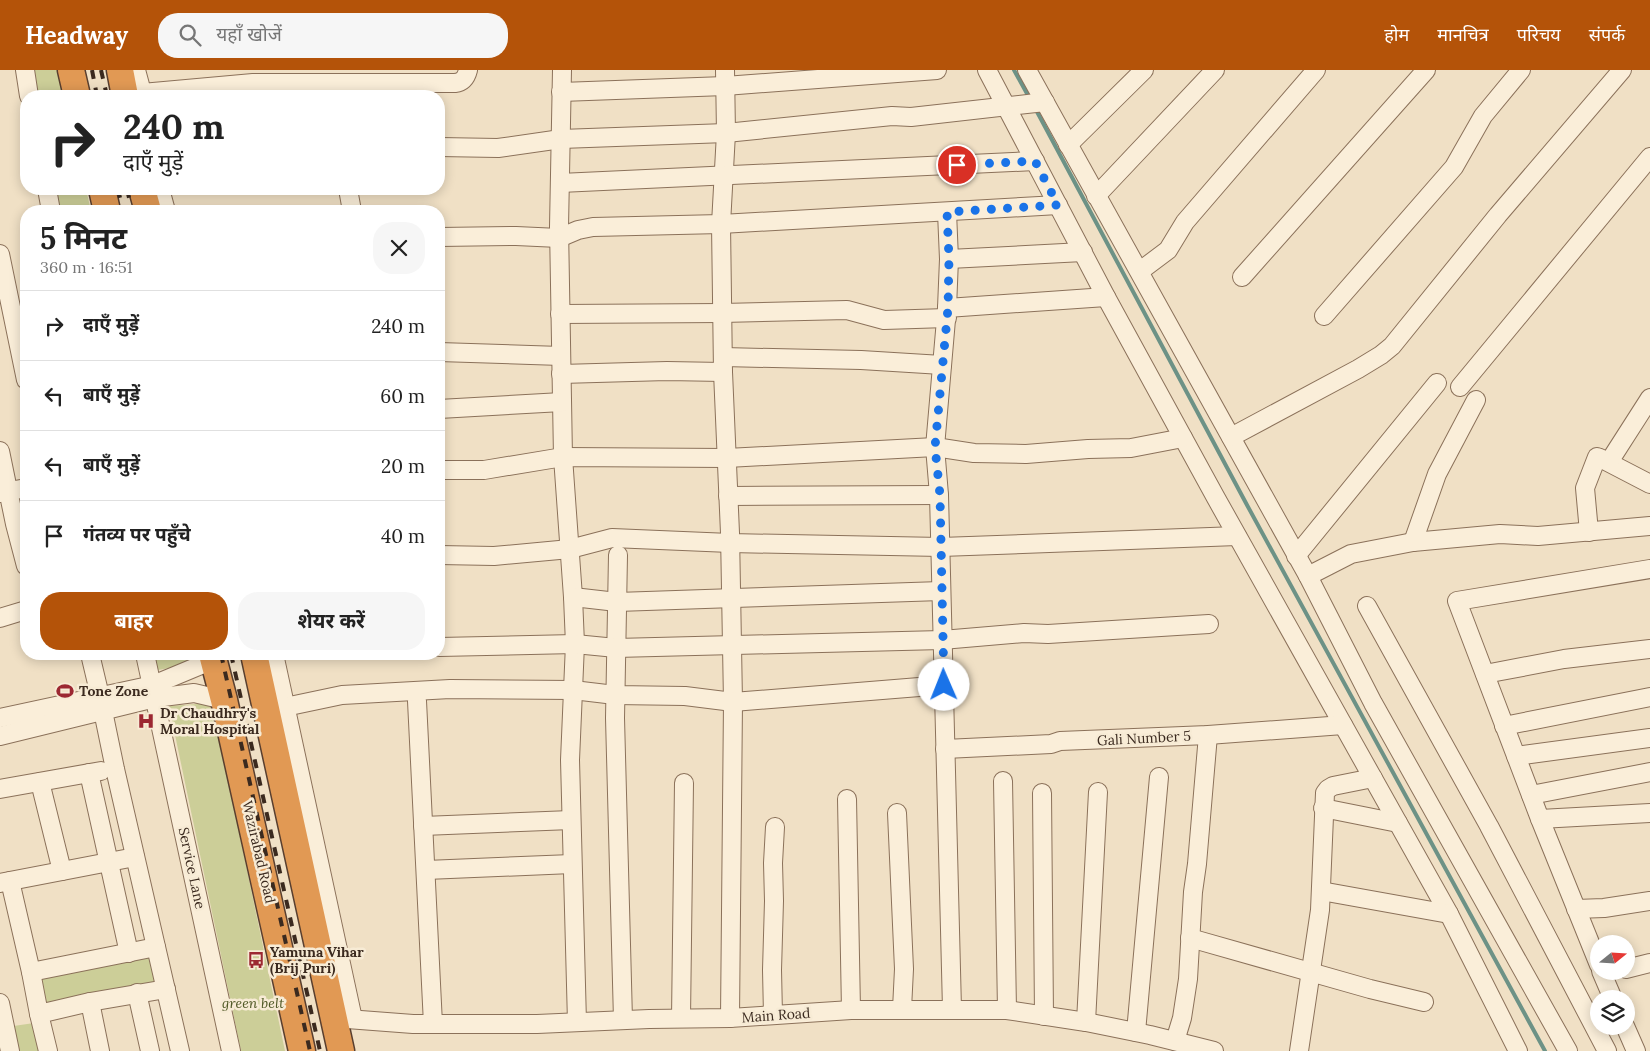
<!DOCTYPE html>
<html lang="hi">
<meta charset="utf-8">
<style>
:root{--surface:#fff;--page:#f6f6f6;--text:#222;--muted:#767676;--line:#e0e0e0;--accent:#b45309}
body{margin:0;font-family:Lora,"Noto Sans Devanagari",serif;background:var(--page);color:var(--text);height:100vh;display:flex;flex-direction:column;font-size:19px;white-space:nowrap}
*{box-sizing:border-box;margin:0}
p{font-size:16px;color:var(--muted)}
.icon{flex:none;width:28px;height:28px;fill:none;stroke:currentColor;stroke-width:2;stroke-linecap:round;stroke-linejoin:round}
.map{position:relative;flex:1;overflow:hidden}
.details{position:absolute;left:20px;top:135px;width:425px;height:455px;display:flex;flex-direction:column;background:var(--surface);border-radius:20px;box-shadow:0 2px 12px #0003}
.details>*{flex:none}
.guide{position:absolute;left:20px;top:20px;width:425px;height:105px;border-radius:20px;box-shadow:0 2px 12px #0003;background:#fff;color:var(--text);overflow:hidden}
.needle{width:32px;rotate:72deg}
.buttons{position:absolute;left:1590px;top:865px;display:grid;gap:10px}
.buttons a{display:grid;place-items:center;width:45px;height:45px;border-radius:50%;background:var(--surface);box-shadow:0 2px 12px #0003;font-size:25px}
.pin{position:absolute;display:grid;place-items:center;width:42px;height:42px;color:#fff;margin:-21px;border:2px solid #fff;border-radius:50%;box-shadow:0 1px 5px #0007}
.me{position:absolute;width:55px;margin:-28px;rotate:359deg;stroke-linejoin:round;filter:drop-shadow(0 0 4px #0008)}
.turn{display:flex;align-items:center;gap:18px;height:105px;padding:0 20px;font-size:22px}
.turn .icon{width:65px;height:65px;stroke-width:2.5}
.turn b{display:block;font-size:35px;line-height:42px}
.round{display:grid;place-items:center;flex:none;width:52px;height:52px;border-radius:20px;background:var(--page)}
.headline{display:flex;align-items:center;justify-content:space-between;height:85px;padding:0 20px}
h1{font-size:30px;font-weight:700;line-height:38px}
.action{display:flex;gap:10px;margin-top:auto;padding:10px 20px}
.action a{flex:1;height:58px;border-radius:20px;background:var(--accent);color:#fff;font-size:20px;font-weight:700;line-height:58px;text-align:center}
.action a+a{background:var(--page);color:var(--text)}
ul{padding:0;list-style:none}
li{display:flex;align-items:center;gap:15px;height:70px;padding:0 20px;border-top:1px solid var(--line)}
li div{flex:1}
li b{display:block;font-size:19px}
li em{font-style:normal}
header{display:flex;align-items:center;gap:30px;box-sizing:border-box;height:70px;padding:0 25px;background:var(--accent);color:#fff}
header strong{font-size:24px}
nav{display:flex;gap:28px;margin-inline-start:auto;font-size:18px}
.search{width:350px;height:45px;background:var(--page);display:flex;align-items:center;gap:12px;box-sizing:border-box;padding:0 18px;border-radius:20px;color:var(--muted);font-size:19px}
.map>svg:first-child{display:block}
</style>
<header>
<strong>Headway</strong>
<div class="search"><svg class="icon" aria-label="search" viewBox="0 0 24 24"><circle cx="10" cy="10" r="6"/><path d="M15 15l6 6"/></svg>यहाँ खोजें</div>
<nav><a>होम</a><a>मानचित्र</a><a>परिचय</a><a>संपर्क</a></nav>
</header>
<div class="map">
<svg width="1650" height="981" viewBox="0 0 1650 981">
<rect width="100%" height="100%" fill="#f0e0c5"/>
<g fill="#ccce98">
<polygon points="22,0 58,0 64,26 28,26"/>
<polygon points="47,119 86,119 91,141 52,141"/>
<polygon points="147,584 193,584 196,594 151,601"/>
<polygon points="212,633 285,981 241,981 169,636"/>
<polygon points="156,877 166,919 39,944 31,902"/>
<polygon points="34,953 41,981 0,981 0,958"/>
</g>
<g fill="none" stroke-linecap="round" stroke-linejoin="round">
<g stroke="#6d9286" stroke-width="4">
<polyline points="1014,0 1030,29"/>
<polyline points="1035,38 1247,435 1545,981"/>
</g>
<g stroke="#8b715a" stroke-width="20">
<g id="minor">
<polyline points="25,0 29,26"/>
<polyline points="136,0 143,26"/>
<polyline points="562,0 559,157 563,387 573,527 575,574 570,690 577,952"/>
<polyline points="725,0 726,63 721,154 723,302 730,463 733,632 730,948"/>
<polyline points="987,0 1106,227 1216,428 1449,844 1518,981"/>
<polyline points="1027,0 1308,506 1373,633 1568,981"/>
<polyline points="561,22 725,16 937,0"/>
<path d="M142 23 253 13H455C463 12 466 8 468 0"/>
<polyline points="1068,75 1144,0"/>
<polyline points="439,77 498,78 561,69 726,63 892,46 911,47 1045,32"/>
<polyline points="560,113 1035,91"/>
<polyline points="47,119 51,141"/>
<polyline points="160,119 166,141"/>
<polyline points="348,119 352,141"/>
<polyline points="1096,126 1215,0"/>
<polyline points="947,142 949,189 947,238 935,377 939,425 952,939"/>
<polyline points="439,167 516,166 559,168 578,160 593,157 721,154 1058,135"/>
<polyline points="0,184 26,310"/>
<polyline points="949,189 1083,182"/>
<polyline points="1140,201 1168,180 1185,152 1316,0"/>
<polyline points="1242,207 1426,0"/>
<polyline points="947,238 1106,227"/>
<polyline points="560,244 722,243 847,240 884,250 947,248"/>
<polyline points="1324,246 1454,97 1483,46 1521,0"/>
<polyline points="439,282 561,286"/>
<polyline points="723,287 861,290 942,295"/>
<polyline points="561,304 667,301 723,302"/>
<polyline points="1460,317 1650,87"/>
<polyline points="439,339 562,332"/>
<polyline points="1231,367 1358,299 1381,285 1392,276 1498,145 1622,0"/>
<polyline points="0,381 15,454 26,496"/>
<polyline points="1600,388 1650,414"/>
<polyline points="1609,392 1650,328"/>
<polyline points="439,400 484,400 563,387 727,388 935,377 974,383 1026,384 1088,379 1131,378 1183,368"/>
<polyline points="0,423 26,418"/>
<polyline points="728,426 939,425"/>
<polyline points="1589,462 1585,418 1597,387"/>
<polyline points="1413,472 1437,404 1476,330"/>
<polyline points="439,485 494,486 570,479 612,468 730,473 941,477 1237,466"/>
<polyline points="618,485 615,648 623,950"/>
<polyline points="1296,486 1437,313"/>
<polyline points="1308,506 1351,484 1413,472 1500,464 1538,466 1650,456"/>
<polyline points="573,527 617,532 941,521"/>
<polyline points="1367,536 1489,756 1607,981"/>
<polyline points="0,548 26,540"/>
<polyline points="439,577 575,574 616,578 942,570 1024,563 1048,564 1209,554"/>
<polyline points="90,584 100,626"/>
<polyline points="145,584 231,981"/>
<polyline points="274,584 353,949"/>
<polyline points="1485,604 1564,589 1650,579"/>
<polyline points="417,631 433,954"/>
<polyline points="285,637 342,625 450,619 573,620 615,625 685,626 733,632 944,615"/>
<polyline points="103,641 115,699 180,981"/>
<polyline points="0,648 153,615 213,590"/>
<polyline points="1504,656 1650,627"/>
<polyline points="0,666 155,628 194,623 224,630"/>
<polyline points="945,679 1051,674 1060,671 1208,665 1343,655"/>
<polyline points="1516,686 1650,668"/>
<polyline points="89,703 129,883"/>
<polyline points="1003,711 1007,940"/>
<polyline points="40,712 62,801"/>
<polyline points="0,719 101,701"/>
<polyline points="1042,723 1044,946"/>
<polyline points="1531,725 1650,702"/>
<polyline points="847,729 851,940"/>
<polyline points="1323,738 1398,753"/>
<polyline points="897,743 904,899 902,939"/>
<polyline points="1540,749 1650,743"/>
<polyline points="423,756 571,750"/>
<polyline points="426,800 572,794"/>
<polyline points="10,811 31,902 39,944 90,932 166,919"/>
<polyline points="0,813 135,787"/>
<polyline points="1321,821 1449,844"/>
<polyline points="1576,839 1604,838 1650,831"/>
<polyline points="1190,868 1370,919 1424,932"/>
<polyline points="1599,895 1540,749 1457,531 1650,499"/>
<polyline points="1626,899 1650,893"/>
<polyline points="1601,901 1613,929"/>
<polyline points="31,902 156,877"/>
<polyline points="137,923 150,981"/>
<polyline points="90,932 100,981"/>
<polyline points="0,933 10,981"/>
<polyline points="39,944 48,981"/>
<polyline points="773,945 772,900 774,831 773,793 775,757"/>
<polyline points="334,948 413,954 537,954 649,949 730,948 851,940 1007,940 1086,952 1150,965 1214,981"/>
<polyline points="681,948 684,713"/>
<polyline points="1086,952 1098,722"/>
<polyline points="1625,956 1636,981"/>
<polyline points="1136,962 1159,707"/>
<polyline points="1175,971 1182,948 1188,909 1193,822 1197,794 1208,665"/>
<polyline points="1299,981 1320,840 1325,723 1328,719 1333,716 1373,708"/>
</g>
</g>
<g stroke="#593f2f" stroke-width="29">
<g id="highway">
<polyline points="71,0 77,26"/>
<polyline points="120,0 125,26"/>
<polyline points="102,119 107,141"/>
<polyline points="142,119 148,141"/>
<polyline points="212,584 224,630 302,981"/>
<polyline points="254,584 341,981"/>
</g>
</g>
<use href="#minor" stroke="#faeed9" stroke-width="18"/>
<use href="#highway" stroke="#e19954" stroke-width="26"/>
<g stroke="#3b2a1f" stroke-width="4" stroke-dasharray="9 9" stroke-linecap="butt">
<polyline points="92,0 97,26"/>
<polyline points="101,0 107,26"/>
<polyline points="118,119 123,141"/>
<polyline points="127,119 132,141"/>
<polyline points="221,584 310,981"/>
<polyline points="231,584 320,981"/>
</g>
</g>
<g fill="none" stroke-linecap="round" stroke-linejoin="round">
<polyline stroke="#1a73e8" stroke-width="9" stroke-dasharray="0 16.2" points="944,615 940,425 935,377 948,238 949,189 947,142 1058,135 1035,91 957,95"/>
</g>
<defs>
<g id="stadium-bare" transform="scale(1.35)"><path d="M0-5a6.5 5 0 1 0 0 10a6.5 5 0 1 0 0-10ZM-3.5-1.8h7v3.6h-7Z" fill="#9c2832" stroke="#f7ebd5" stroke-width="2.5" paint-order="stroke"/></g>
<g id="hospital-bare" transform="scale(1.35)"><path d="M-5-5h3v3.5h4V-5h3V5h-3V1.5h-4V5h-3Z" fill="#9c2832" stroke="#f7ebd5" stroke-width="2.5" paint-order="stroke"/></g>
<g id="bus-bare" transform="scale(1.35)"><path d="M-5-6H5V4H4V6H2V4H-2V6H-4V4H-5ZM-3.5-4V0h7V-4ZM-3.5 1.2v1.5H-2V1.2ZM2 1.2v1.5H3.5V1.2Z" fill="#9c2832" stroke="#f7ebd5" stroke-width="2.5" paint-order="stroke"/></g>
</defs>
<g fill-rule="evenodd">
<use href="#stadium-bare" x="65" y="621"/>
<use href="#hospital-bare" x="146" y="651"/>
<use href="#bus-bare" x="256" y="890"/>
</g>
<g text-anchor="middle" dominant-baseline="central" stroke-width="5" stroke-linejoin="round" paint-order="stroke">
<g font-size="14" font-weight="bold" fill="#3b2a1f" stroke="#f7ebd5" text-anchor="start">
<text x="79" y="621">Tone Zone</text>
<text x="160" y="643">Dr Chaudhry's<tspan x="160" dy="16">Moral Hospital</tspan></text>
<text x="270" y="882">Yamuna Vihar<tspan x="270" dy="16">(Brij Puri)</tspan></text>
</g>
<g font-size="14" fill="#3b2a1f" stroke="#f7ebd5">
<text transform="translate(1144 668) rotate(-3)">Gali Number 5</text>
<text transform="translate(259 782) rotate(77)">Wazirabad Road</text>
<text transform="translate(192 798) rotate(78)">Service Lane</text>
<text transform="translate(776 945) rotate(-4)">Main Road</text>
</g>
<g font-size="14" font-style="italic" fill="#4f5825" stroke="#f7ebd5">
<text x="253" y="933">green belt</text>
</g>
</g>
</svg>
<div class="buttons">
<a><svg class="needle" viewBox="-14 -14 28 28"><path d="M0-13l5 13h-10z" fill="#e53935"/><path d="M0 13l5-13h-10z" fill="#767676"/></svg></a>
<a><svg class="icon" aria-label="layers" viewBox="0 0 24 24"><path d="M12 4l9 5-9 5-9-5zM3 14l9 5 9-5"/></svg></a>
</div>
<div class="pin" style="left:957px;top:95px;background:#d93025"><svg class="icon" aria-label="arrive" viewBox="0 0 24 24"><path d="M6 21V4h12l-3 4 3 4H6"/></svg></div>
<svg class="me" style="left:944px;top:615px" viewBox="-20 -20 40 40"><circle r="19" fill="#fff"/><path d="M0-13L10 11 0 6-10 11z" fill="#1a73e8"/></svg>
<div class="guide">
<div class="turn"><svg class="icon" aria-label="right" viewBox="0 0 24 24"><path d="M7 20v-9h11M14 6l5 5-5 5"/></svg><div><b>240 m</b>दाएँ मुड़ें</div></div>
</div>
<section class="details">
<div class="headline"><div><h1>5 मिनट</h1><p>360 m · 16:51</p></div><a class="round"><svg class="icon" aria-label="close" viewBox="0 0 24 24"><path d="M6 6l12 12M18 6L6 18"/></svg></a></div>
<ul>
<li><svg class="icon" aria-label="right" viewBox="0 0 24 24"><path d="M7 20v-9h11M14 6l5 5-5 5"/></svg><div><b>दाएँ मुड़ें</b></div><em>240 m</em></li>
<li><svg class="icon" aria-label="left" viewBox="0 0 24 24"><path d="M17 20v-9H6M10 6l-5 5 5 5"/></svg><div><b>बाएँ मुड़ें</b></div><em>60 m</em></li>
<li><svg class="icon" aria-label="left" viewBox="0 0 24 24"><path d="M17 20v-9H6M10 6l-5 5 5 5"/></svg><div><b>बाएँ मुड़ें</b></div><em>20 m</em></li>
<li><svg class="icon" aria-label="arrive" viewBox="0 0 24 24"><path d="M6 21V4h12l-3 4 3 4H6"/></svg><div><b>गंतव्य पर पहुँचे</b></div><em>40 m</em></li>
</ul>
<div class="action"><a>बाहर</a><a>शेयर करें</a></div>
</section>
</div>
